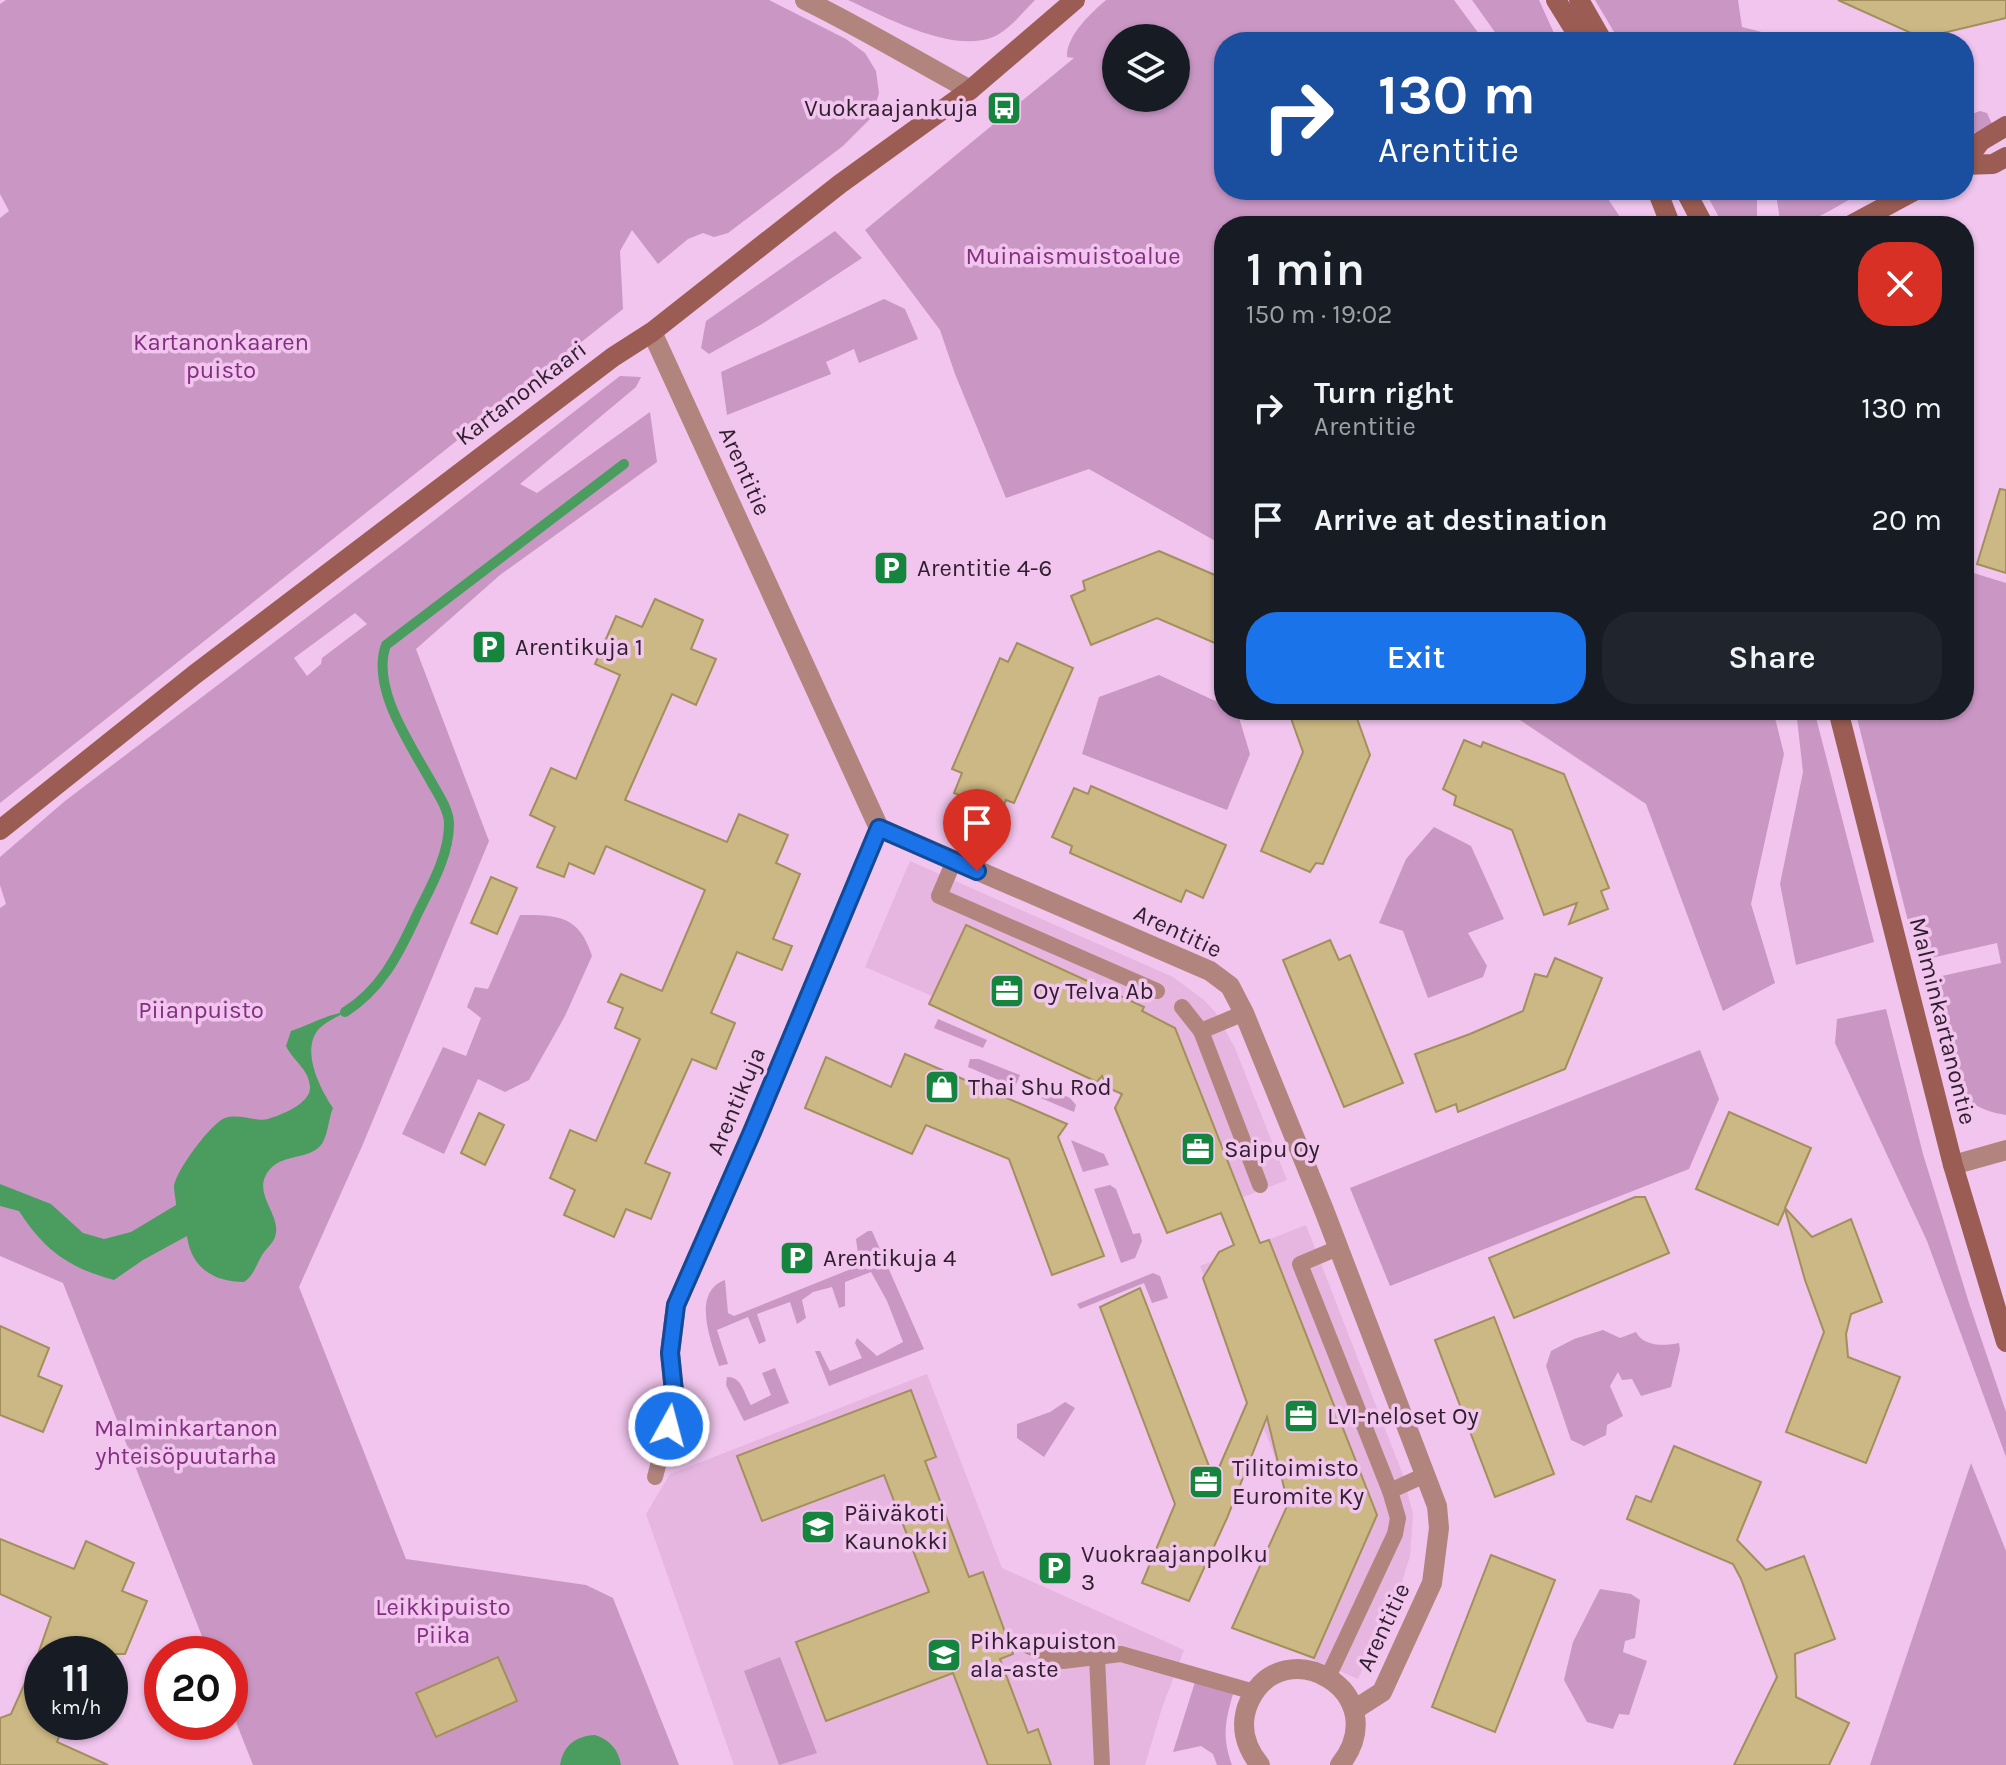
<!DOCTYPE html>
<meta charset="utf-8">
<style>
:root{--surface:#171b24;--page:#20242c;--text:#f1f3f6;--muted:#9ea1a6;--accent:#1a73e8}
body{margin:0;font-family:Karla,sans-serif;background:var(--page);color:var(--text);height:100vh;display:flex;flex-direction:column;font-size:30px;white-space:nowrap}
*{box-sizing:border-box;margin:0}
p{font-size:26px;color:var(--muted)}
.icon{flex:none;width:44px;height:44px;fill:none;stroke:currentColor;stroke-width:2;stroke-linecap:round;stroke-linejoin:round}
.map{position:relative;flex:1;overflow:hidden}
.drawer{position:absolute;left:1214px;top:216px;width:760px;height:504px;display:flex;flex-direction:column;background:var(--surface);border-radius:32px;box-shadow:0 2px 6px #0004}
.drawer>*{flex:none}
.top-card{position:absolute;left:1214px;top:32px;width:760px;height:168px;border-radius:32px;box-shadow:0 2px 6px #0004;background:#1a4fa0;color:#fff;overflow:hidden}
.tools{position:absolute;left:1102px;top:24px;display:grid;gap:16px}
.tools a{display:grid;place-items:center;width:88px;height:88px;border-radius:50%;background:var(--surface);box-shadow:0 2px 6px #0004;font-size:40px}
.speed{position:absolute;left:24px;top:1636px;display:flex;gap:16px;font-size:40px;font-weight:700;text-align:center}
.speed>*{display:grid;place-content:center;width:104px;height:104px;border-radius:50%;background:var(--surface);box-shadow:0 2px 6px #0004;line-height:1}
.speed small{font-size:20px;font-weight:400}
.speed .limit{border:12px solid #d22;background:#fff;color:#111}
.pin{position:absolute;display:grid;place-items:center;width:68px;height:68px;color:#fff;margin:-82px -34px;border-radius:50% 50% 50% 0;rotate:-45deg;box-shadow:0 0 8px #0007}
.pin .icon{rotate:45deg}
.me{position:absolute;width:88px;margin:-44px;rotate:7deg;stroke-linejoin:round;filter:drop-shadow(0 0 6px #0008)}
.turn{display:flex;align-items:center;gap:28px;height:168px;padding:0 32px;font-size:36px}
.turn .icon{width:104px;height:104px;stroke-width:2.5}
.turn b{display:block;font-size:56px;line-height:68px}
.round{display:grid;place-items:center;flex:none;width:84px;height:84px;border-radius:32px;background:var(--page)}
.headline{display:flex;align-items:center;justify-content:space-between;height:136px;padding:0 32px}
h1{font-size:48px;font-weight:600;line-height:60px}
.cta{display:flex;gap:16px;margin-top:auto;padding:16px 32px}
.cta a{flex:1;height:92px;border-radius:32px;background:var(--accent);color:#fff;font-size:32px;font-weight:600;line-height:92px;text-align:center}
.cta a+a{background:var(--page);color:var(--text)}
ul{padding:0;list-style:none}
li{display:flex;align-items:center;gap:24px;height:112px;padding:0 32px}
li div{flex:1}
li b{display:block;font-size:30px}
li em{font-style:normal}
.map>svg:first-child{display:block}
</style>
<div class="map">
<svg width="2006" height="1765" viewBox="0 0 2006 1765">
<rect width="100%" height="100%" fill="#f1c5ed"/>
<g fill="#e6b6e1">
<polygon points="910,861 1173,977 1204,1000 1216,1013 1235,1048 1287,1180 1182,1221 1129,1081 865,967"/>
<polygon points="1306,1225 1403,1475 1413,1514 1410,1556 1402,1582 1358,1679 1252,1633 1300,1521 1200,1266"/>
<polygon points="927,1374 1002,1568 1184,1650 1162,1708 1145,1765 734,1765 646,1514 670,1474"/>
</g>
<g fill="#ca97c5" fill-rule="evenodd">
<polygon points="6,0 769,0 846,39 865,53 876,71 879,93 872,117 843,146 728,233 714,237 703,233 688,239 658,264 632,230 620,251 623,309 0,803 0,218 9,211 0,194 0,4"/>
<path d="M848 0H1035C1023 12 1009 30 993 37 953 54 885 17 848 0Z"/>
<path d="M1106 0H1454L1485 42H1224V190H1602L1626 226H1224V546L1089 469 1006 498 955 374 940 330 865 230 1074 58 1067 57C1066 36 1091 13 1106 0ZM1116 38H1176V98H1116Z"/>
<polygon points="1472,0 1539,0 1558,42 1502,42"/>
<polygon points="1595,0 1738,0 1742,27 1801,42 1620,42"/>
<polygon points="1980,111 1987,113 1992,124 1964,138 1964,117"/>
<polygon points="1704,190 1757,190 1757,221 1720,219"/>
<path d="M1784 190H1866C1840 204 1811 226 1781 226L1776 194Z"/>
<polygon points="835,231 862,258 762,324 709,354 701,348 706,321"/>
<polygon points="884,299 905,309 918,339 859,363 854,349 826,362 831,374 727,415 721,372"/>
<path d="M620 376 641 377 636 387 520 484 537 493 650 412 657 462 500 575 416 649 489 841 363 1144 299 1287 406 1559 586 1585 613 1598 679 1765H253L230 1707V1654H209L63 1283 0 1256V908L6 904 0 885V857L65 801 405 543ZM355 613 367 624 322 658 321 664 307 676 294 658Z"/>
<path d="M1964 570 2006 583V1115C1993 1113 1976 1108 1966 1098 1943 1072 1936 1012 1928 979L2001 963 1997 943 1918 961 1855 710H1964Z"/>
<polygon points="1159,675 1224,705 1224,710 1237,711 1250,754 1227,810 1082,754 1099,697"/>
<polygon points="1505,710 1773,710 1784,754 1751,904 1775,983 1723,1011 1646,804"/>
<polygon points="1796,710 1814,710 1874,942 1796,965 1780,884 1803,772"/>
<polygon points="1434,827 1471,846 1504,919 1468,933 1487,966 1483,977 1428,998 1403,931 1379,923 1406,859"/>
<path d="M520 915C560 915 579 916 592 956L565 1016 529 1080 505 1092 478 1079 444 1154 402 1134 443 1047 466 1056 481 1018 467 1007 475 987 488 989Z"/>
<polygon points="1886,1009 1923,1154 1969,1303 2006,1412 2006,1457 1927,1241 1835,1043 1837,1019"/>
<polygon points="938,1019 987,1040 983,1048 934,1028"/>
<polygon points="1700,1050 1719,1099 1689,1169 1390,1286 1350,1188"/>
<polygon points="970,1059 979,1059 1020,1075 1015,1087 968,1067"/>
<polygon points="1028,1079 1070,1098 1076,1105 1074,1112 1024,1091"/>
<polygon points="1071,1140 1104,1154 1109,1165 1083,1172"/>
<polygon points="1110,1185 1116,1189 1133,1234 1140,1233 1142,1241 1135,1258 1121,1263 1094,1189"/>
<path d="M868 1231H872L924 1349 829 1386 815 1351H820L830 1371 862 1358 855 1343 857 1338 877 1356 903 1342 887 1301 871 1272 845 1282V1306L839 1308 832 1287 813 1292 802 1300 806 1318 797 1324 790 1302 757 1314 766 1341 759 1344 748 1317 717 1330 728 1364 719 1366C711 1342 691 1292 725 1280L728 1313 734 1316 851 1269 859 1261 856 1239Z"/>
<polygon points="1153,1273 1160,1276 1168,1298 1152,1303 1144,1283 1080,1309 1077,1304"/>
<path d="M1603 1330 1620 1338 1636 1332C1644 1347 1664 1346 1679 1343L1680 1350 1671 1387 1641 1396 1632 1379 1622 1380 1618 1372 1610 1386 1623 1416 1607 1425 1606 1435 1584 1446 1571 1440 1546 1366 1551 1351 1574 1339Z"/>
<path d="M775 1368 789 1403 744 1421 726 1385 727 1377C742 1376 744 1394 751 1405L771 1395 762 1373Z"/>
<polygon points="1065,1402 1075,1408 1044,1457 1017,1438 1017,1424 1050,1412"/>
<polygon points="1971,1463 2006,1551 2006,1765 1870,1765"/>
<polygon points="1600,1589 1631,1594 1640,1600 1635,1638 1625,1641 1623,1652 1647,1661 1629,1715 1619,1714 1613,1729 1587,1722 1564,1680 1573,1642"/>
<polygon points="780,1657 817,1753 779,1765 744,1671"/>
<path d="M1195 1682 1233 1694C1225 1722 1222 1737 1232 1765H1217L1213 1754 1201 1746 1173 1752Z"/>
</g>
<g fill="#4b9d5f">
<path d="M345 1012C337 1017 324 1023 318 1030 301 1051 320 1089 333 1108 328 1119 328 1141 318 1148 302 1161 276 1153 265 1177 256 1197 282 1217 275 1237 273 1244 264 1250 261 1257 255 1267 254 1275 244 1282 214 1282 191 1268 187 1236L143 1260 114 1280C69 1268 44 1250 19 1211L0 1206V1184L51 1204 83 1233 104 1239 131 1232 176 1205C176 1200 174 1193 174 1187 175 1172 211 1123 225 1118 240 1113 255 1122 268 1119 282 1115 311 1103 310 1087 309 1069 293 1061 286 1046L291 1031C309 1025 326 1015 345 1012Z"/>
<path d="M595 1735C610 1740 618 1749 621 1765H560C563 1746 575 1736 595 1735Z"/>
</g>
<g fill="none" stroke-linecap="round" stroke-linejoin="round">
<path stroke="#4b9d5f" stroke-width="10" d="M345 1012C380 990 397 957 414 921 428 891 449 858 449 824 449 811 440 797 433 785 413 748 370 689 386 645L624 464"/>
</g>
<g fill="#ccb884" stroke="#a28f5c" stroke-width="2">
<polygon points="1838,0 2006,0 2006,18 1922,38"/>
<polygon points="2000,489 2006,490 2006,573 1977,564"/>
<polygon points="1159,551 1224,579 1224,647 1157,618 1091,645 1071,596 1085,590 1083,581"/>
<polygon points="655,599 703,620 691,649 716,659 696,705 672,694 625,800 727,842 739,814 788,835 776,863 800,874 773,939 792,946 782,970 737,952 711,1013 735,1023 716,1069 692,1059 645,1163 670,1173 651,1219 626,1209 614,1237 564,1215 575,1190 550,1178 570,1130 596,1141 640,1039 615,1028 623,1008 608,1002 621,974 662,991 705,890 606,846 594,874 569,863 564,877 537,867 555,827 530,815 551,768 576,779 620,675 595,664 616,616 642,627"/>
<polygon points="1017,643 1073,668 1014,803 1006,800 1000,813 954,793 962,773 952,769 1000,658 1008,662"/>
<polygon points="1288,710 1354,710 1370,755 1323,864 1316,863 1310,872 1261,851 1303,752"/>
<polygon points="1464,740 1481,747 1483,742 1564,774 1609,888 1601,891 1608,909 1569,924 1577,903 1544,915 1512,830 1454,805 1456,796 1443,789"/>
<polygon points="1091,786 1226,845 1203,898 1186,890 1181,902 1070,853 1072,846 1052,837 1074,788 1088,794"/>
<polygon points="491,877 517,888 497,934 471,923"/>
<polygon points="966,925 1144,1007 1142,1011 1175,1028 1260,1243 1269,1240 1377,1515 1314,1658 1232,1628 1288,1504 1267,1417 1227,1518 1189,1601 1142,1583 1175,1504 1100,1307 1140,1288 1214,1479 1247,1403 1203,1278 1219,1252 1234,1245 1221,1213 1167,1233 1115,1108 1122,1094 1106,1087 1102,1076 1097,1082 929,1004"/>
<polygon points="1330,940 1339,960 1350,955 1403,1083 1344,1107 1283,960"/>
<polygon points="1555,958 1602,978 1565,1069 1458,1112 1456,1104 1436,1112 1415,1054 1470,1034 1523,1011 1535,974 1547,977"/>
<polygon points="905,1054 1067,1124 1058,1137 1104,1256 1052,1275 1009,1159 926,1125 912,1154 805,1108 826,1057 891,1087"/>
<polygon points="1729,1112 1811,1148 1785,1208 1812,1237 1851,1219 1882,1302 1851,1314 1846,1334 1848,1357 1900,1377 1866,1463 1786,1432 1824,1332 1805,1280 1785,1209 1778,1225 1696,1189"/>
<polygon points="479,1113 504,1125 485,1165 461,1153"/>
<polygon points="1635,1197 1645,1197 1669,1253 1514,1318 1489,1258"/>
<polygon points="1494,1317 1554,1474 1495,1497 1435,1340"/>
<polygon points="0,1326 49,1348 38,1376 62,1386 43,1432 0,1415"/>
<polygon points="911,1390 936,1457 925,1461 969,1577 983,1572 1013,1654 1000,1659 1028,1733 1038,1729 1051,1765 988,1765 953,1673 826,1721 796,1642 929,1592 884,1475 762,1521 737,1456"/>
<polygon points="1674,1446 1761,1482 1737,1540 1766,1570 1804,1556 1835,1639 1795,1654 1796,1697 1849,1723 1829,1765 1734,1765 1777,1677 1741,1579 1733,1564 1627,1519 1636,1496 1651,1502"/>
<polygon points="0,1539 74,1569 86,1541 134,1563 122,1591 147,1601 125,1654 42,1654 42,1722 65,1722 57,1742 108,1765 0,1765 0,1718 11,1714 38,1654 51,1617 0,1594"/>
<polygon points="1491,1555 1555,1580 1495,1732 1432,1707"/>
<polygon points="498,1657 517,1701 436,1737 416,1693"/>
</g>
<g fill="none" stroke-linecap="round" stroke-linejoin="round">
<g stroke="#b1857d" stroke-width="16">
<polyline points="954,861 939,896 1157,991"/>
<polyline points="1182,1007 1201,1031 1244,1013"/>
<polyline points="1201,1031 1260,1185"/>
<polyline points="655,1477 675,1401"/>
<polyline points="1390,1491 1425,1475"/>
<polyline points="1026,1645 1063,1661 1121,1654 1254,1692"/>
<polyline points="1097,1657 1102,1765"/>
<polyline points="1328,1677 1395,1534 1398,1518 1390,1491 1300,1264 1338,1248"/>
</g>
<g stroke="#b1857d" stroke-width="20">
<path d="M805 0C862 28 915 60 970 90"/>
<polyline points="652,332 879,828 1210,971 1230,986 1244,1013 1324,1210 1437,1506 1439,1528 1432,1583 1382,1692 1354,1710"/>
<polyline points="1953,1165 2006,1150"/>
<polyline points="675,1401 670,1353 676,1305 752,1132 879,828"/>
<path d="M1260 1765C1245 1747 1239 1725 1249 1702 1283 1628 1397 1692 1340 1765"/>
</g>
<g stroke="#9b5d53" stroke-width="20">
<polyline points="1556,0 1582,42"/>
<polyline points="1579,0 1603,42"/>
<polyline points="1964,163 1981,141 2006,126"/>
<polyline points="1964,165 1993,164 2006,157"/>
<polyline points="1657,190 1671,226"/>
<polyline points="1685,190 1704,226"/>
<polyline points="1849,226 1916,190"/>
<polyline points="1838,710 1953,1165 2006,1342"/>
<polyline points="0,830 194,675 613,357 652,332 840,184 970,90 1075,0"/>
</g>
</g>
<g fill="none" stroke-linecap="round" stroke-linejoin="round">
<g stroke="#114b97" stroke-width="20">
<polyline id="route" points="669,1426 675,1401 670,1353 676,1305 752,1132 879,828 977,871"/>
</g>
<use href="#route" stroke="#1a73e8" stroke-width="14"/>
</g>
<defs>
<g id="bus-square" transform="scale(1.8)"><rect x="-9" y="-9" width="18" height="18" rx="4" fill="#15853d" stroke="#f1c5ed"/><path d="M-5-6H5V4H4V6H2V4H-2V6H-4V4H-5ZM-3.5-4V0h7V-4ZM-3.5 1.2v1.5H-2V1.2ZM2 1.2v1.5H3.5V1.2Z" fill="#fff"/></g>
<g id="parking-square" transform="scale(1.8)"><rect x="-9" y="-9" width="18" height="18" rx="4" fill="#15853d" stroke="#f1c5ed"/><path d="M-3.5-5.5H1a3.5 3.5 0 0 1 0 7H-1V5.5H-3.5ZM-1-3.4V-.6H.8a1.4 1.4 0 0 0 0-2.8Z" fill="#fff"/></g>
<g id="office-square" transform="scale(1.8)"><rect x="-9" y="-9" width="18" height="18" rx="4" fill="#15853d" stroke="#f1c5ed"/><path d="M-6-3h4V-5.5h4V-3h4V5H-6ZM-1-4.5V-3h2v-1.5ZM-6 0V1H6V0Z" fill="#fff"/></g>
<g id="shop-square" transform="scale(1.8)"><rect x="-9" y="-9" width="18" height="18" rx="4" fill="#15853d" stroke="#f1c5ed"/><path d="M-5-2.5h2.3a2.7 3.5 0 0 1 5.4 0H5L5.5 6h-11ZM-1.5-2.5h3a1.5 2.3 0 0 0-3 0Z" fill="#fff"/></g>
<g id="school-square" transform="scale(1.8)"><rect x="-9" y="-9" width="18" height="18" rx="4" fill="#15853d" stroke="#f1c5ed"/><path d="M0-5L7-2L0 1L-7-2ZM-4 1L0 2.5L4 1V4Q0 6-4 4Z" fill="#fff"/></g>
</defs>
<g fill-rule="evenodd">
<use href="#bus-square" x="1004" y="108"/>
<use href="#parking-square" x="891" y="568"/>
<use href="#parking-square" x="489" y="647"/>
<use href="#office-square" x="1007" y="991"/>
<use href="#shop-square" x="942" y="1087"/>
<use href="#office-square" x="1198" y="1149"/>
<use href="#parking-square" x="797" y="1258"/>
<use href="#office-square" x="1301" y="1416"/>
<use href="#office-square" x="1206" y="1482"/>
<use href="#school-square" x="818" y="1527"/>
<use href="#parking-square" x="1055" y="1568"/>
<use href="#school-square" x="944" y="1655"/>
</g>
<g text-anchor="middle" dominant-baseline="central" stroke-width="7" stroke-linejoin="round" paint-order="stroke">
<g font-size="24" fill="#2f1e2d" stroke="#f1c5ed" text-anchor="start">
<text x="978" y="108" text-anchor="end">Vuokraajankuja</text>
<text x="917" y="568">Arentitie 4-6</text>
<text x="515" y="647">Arentikuja 1</text>
<text x="1033" y="991">Oy Telva Ab</text>
<text x="968" y="1087">Thai Shu Rod</text>
<text x="1224" y="1149">Saipu Oy</text>
<text x="823" y="1258">Arentikuja 4</text>
<text x="1327" y="1416">LVI-neloset Oy</text>
<text x="1232" y="1468">Tilitoimisto<tspan x="1232" dy="28">Euromite Ky</tspan></text>
<text x="844" y="1513">Päiväkoti<tspan x="844" dy="28">Kaunokki</tspan></text>
<text x="1081" y="1554">Vuokraajanpolku<tspan x="1081" dy="28">3</tspan></text>
<text x="970" y="1641">Pihkapuiston<tspan x="970" dy="28">ala-aste</tspan></text>
</g>
<g font-size="24" fill="#832f80" stroke="#f1c5ed">
<text x="1073" y="256">Muinaismuistoalue</text>
<text x="221" y="342">Kartanonkaaren<tspan x="221" dy="28">puisto</tspan></text>
<text x="201" y="1010">Piianpuisto</text>
<text x="186" y="1428">Malminkartanon<tspan x="186" dy="28">yhteisöpuutarha</tspan></text>
<text x="443" y="1607">Leikkipuisto<tspan x="443" dy="28">Piika</tspan></text>
</g>
<g font-size="24" fill="#2f1e2d" stroke="#f1c5ed">
<text transform="translate(521 393) rotate(-37)">Kartanonkaari</text>
<text transform="translate(745 471) rotate(66)">Arentitie</text>
<text transform="translate(1178 931) rotate(25)">Arentitie</text>
<text transform="translate(1943 1021) rotate(76)">Malminkartanontie</text>
<text transform="translate(736 1101) rotate(-67)">Arentikuja</text>
<text transform="translate(1383 1627) rotate(-65)">Arentitie</text>
</g>
</g>
</svg>
<div class="tools">
<a><svg class="icon" aria-label="layers" viewBox="0 0 24 24"><path d="M12 4l9 5-9 5-9-5zM3 14l9 5 9-5"/></svg></a>
</div>
<div class="speed"><div>11<small>km/h</small></div><div class="limit">20</div></div>
<div class="pin" style="left:977px;top:871px;background:#d93025"><svg class="icon" aria-label="arrive" viewBox="0 0 24 24"><path d="M6 21V4h12l-3 4 3 4H6"/></svg></div>
<svg class="me" style="left:669px;top:1426px" viewBox="-20 -20 40 40"><circle r="17" fill="#1a73e8" stroke="#fff" stroke-width="3"/><path d="M0-11L8 9 0 5-8 9z" fill="#fff"/></svg>
<div class="top-card">
<div class="turn"><svg class="icon" aria-label="right" viewBox="0 0 24 24"><path d="M7 20v-9h11M14 6l5 5-5 5"/></svg><div><b>130 m</b>Arentitie</div></div>
</div>
<section class="drawer">
<div class="headline"><div><h1>1 min</h1><p>150 m · 19:02</p></div><a class="round" style="background:#d93025;color:#fff"><svg class="icon" aria-label="close" viewBox="0 0 24 24"><path d="M6 6l12 12M18 6L6 18"/></svg></a></div>
<ul>
<li><svg class="icon" aria-label="right" viewBox="0 0 24 24"><path d="M7 20v-9h11M14 6l5 5-5 5"/></svg><div><b>Turn right</b><p>Arentitie</p></div><em>130 m</em></li>
<li><svg class="icon" aria-label="arrive" viewBox="0 0 24 24"><path d="M6 21V4h12l-3 4 3 4H6"/></svg><div><b>Arrive at destination</b></div><em>20 m</em></li>
</ul>
<div class="cta"><a>Exit</a><a>Share</a></div>
</section>
</div>
